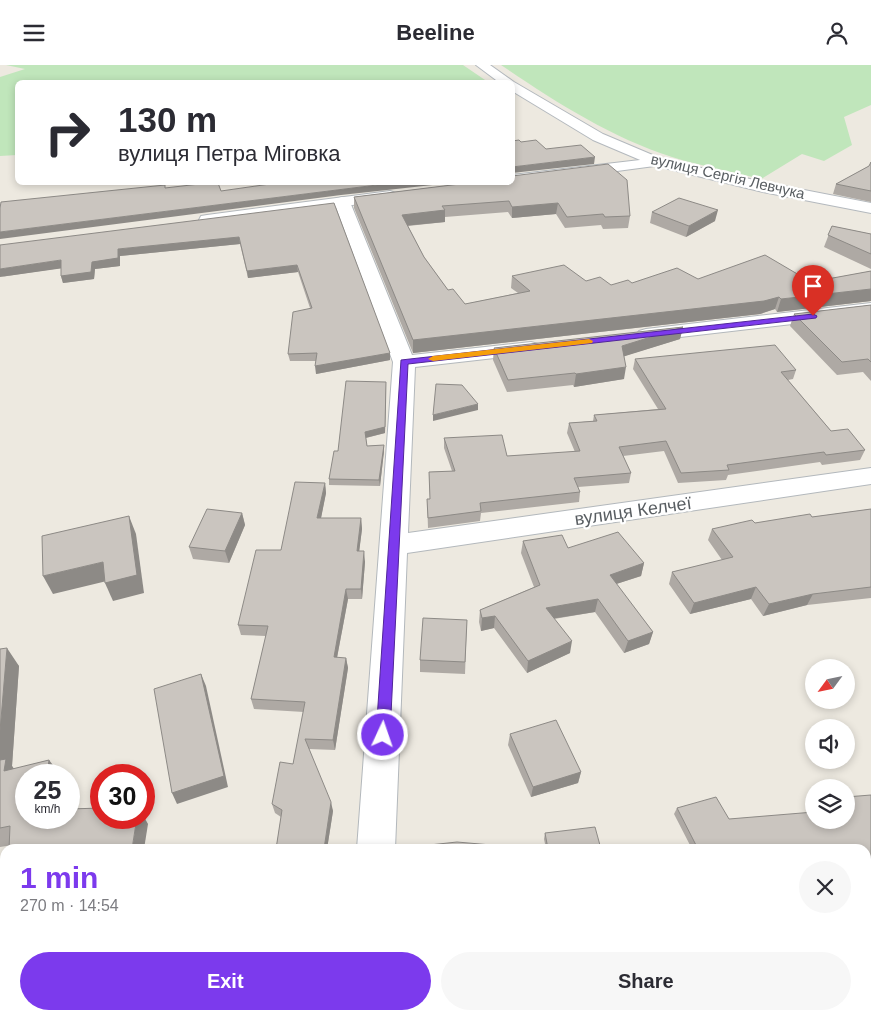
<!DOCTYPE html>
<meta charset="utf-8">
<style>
:root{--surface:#fff;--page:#f7f7f7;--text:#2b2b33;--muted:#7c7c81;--accent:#7c3aed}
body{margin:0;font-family:Helvetica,sans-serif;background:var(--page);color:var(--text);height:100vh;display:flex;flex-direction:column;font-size:19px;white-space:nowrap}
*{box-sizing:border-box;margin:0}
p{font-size:16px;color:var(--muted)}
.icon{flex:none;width:28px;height:28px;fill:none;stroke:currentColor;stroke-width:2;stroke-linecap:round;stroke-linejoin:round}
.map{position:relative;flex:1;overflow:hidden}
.drawer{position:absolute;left:0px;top:779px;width:871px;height:176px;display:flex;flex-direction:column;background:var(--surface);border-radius:15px 15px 0 0;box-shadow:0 2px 8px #0003}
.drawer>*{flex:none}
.hud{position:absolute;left:15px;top:15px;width:500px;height:105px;border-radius:8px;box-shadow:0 2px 8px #0003;background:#fff;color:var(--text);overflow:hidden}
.needle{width:32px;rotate:237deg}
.buttons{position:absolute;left:805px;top:594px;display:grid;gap:10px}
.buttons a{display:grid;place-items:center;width:50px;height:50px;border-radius:50%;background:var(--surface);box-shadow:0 2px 8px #0003;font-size:25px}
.speed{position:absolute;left:15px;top:699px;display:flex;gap:10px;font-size:25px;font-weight:700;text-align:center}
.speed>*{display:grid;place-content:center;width:65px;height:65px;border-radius:50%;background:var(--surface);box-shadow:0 2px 8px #0003;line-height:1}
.speed small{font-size:12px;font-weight:400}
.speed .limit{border:8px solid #d22;background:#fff;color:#111}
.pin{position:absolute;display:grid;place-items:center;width:42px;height:42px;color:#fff;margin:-51px -21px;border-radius:50% 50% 50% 0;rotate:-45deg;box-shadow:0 0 5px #0007}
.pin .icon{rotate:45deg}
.me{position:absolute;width:55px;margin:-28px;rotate:3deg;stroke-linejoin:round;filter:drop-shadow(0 0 4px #0008)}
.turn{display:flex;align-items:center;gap:18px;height:105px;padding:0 20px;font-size:22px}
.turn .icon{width:65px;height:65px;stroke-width:2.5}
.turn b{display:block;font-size:35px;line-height:42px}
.round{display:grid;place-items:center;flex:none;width:52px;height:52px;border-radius:26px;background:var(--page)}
.head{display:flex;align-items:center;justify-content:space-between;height:85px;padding:0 20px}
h1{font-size:30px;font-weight:700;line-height:38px;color:var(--accent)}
.action{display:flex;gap:10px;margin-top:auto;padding:10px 20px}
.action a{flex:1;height:58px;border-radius:30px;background:var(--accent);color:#fff;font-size:20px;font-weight:700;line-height:58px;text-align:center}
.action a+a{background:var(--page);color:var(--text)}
header{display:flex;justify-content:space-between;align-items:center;height:65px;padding:0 20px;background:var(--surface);font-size:22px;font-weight:700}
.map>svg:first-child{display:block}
</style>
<header><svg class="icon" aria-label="menu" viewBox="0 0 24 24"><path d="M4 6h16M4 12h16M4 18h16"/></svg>Beeline<svg class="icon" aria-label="person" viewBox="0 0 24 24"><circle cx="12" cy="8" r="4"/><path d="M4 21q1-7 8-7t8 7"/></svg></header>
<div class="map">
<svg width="871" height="954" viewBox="0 0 871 954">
<rect width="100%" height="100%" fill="#ede9e0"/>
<g fill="#c0e6bb">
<polygon points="6,0 463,0 488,17 18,18 17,90 0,91 0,12 25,4"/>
<path d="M501 0H871V40L844 52 852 80 824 96 802 89 761 114C731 106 700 101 672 92 610 72 554 36 501 0Z"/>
</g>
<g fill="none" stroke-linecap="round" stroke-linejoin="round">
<g stroke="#b3b8bc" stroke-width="2">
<g id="minor">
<polygon points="342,132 348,134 350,137 412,290 531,277 538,279 542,283 538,287 531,289 415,302 408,468 871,403 871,419 407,488 395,784 357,784 393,297 334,137 336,134"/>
<polygon points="871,238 871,250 646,276 639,274 636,270 639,266 646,264"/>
</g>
</g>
<g stroke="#b3b8bc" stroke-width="2">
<g id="tertiary">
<polygon points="657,93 662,94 664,97 662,100 512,120 506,118 512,118 512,110"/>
<polygon points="390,126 396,128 398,131 396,134 207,160 201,159 199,155 201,151 207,150"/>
<rect x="0" y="843" width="5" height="40"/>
<polygon points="866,929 871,929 871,954 831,954 829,950 866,950"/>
<polygon points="343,950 387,950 386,954 342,954"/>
</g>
</g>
<g stroke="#b4b9be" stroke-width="2">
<polygon id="secondary" points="476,0 490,0 514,17 603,69 662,94 763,117 871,138 871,148 763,127 652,100 593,75 512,26 512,18 500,18"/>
</g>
<use href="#minor" fill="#fff" fill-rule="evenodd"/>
<use href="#tertiary" fill="#fff" fill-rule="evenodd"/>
<use href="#secondary" fill="#fff" fill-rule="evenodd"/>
</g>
<g fill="#aea9a4">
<polygon points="871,97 871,137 833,129 836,119 869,101"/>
<polygon points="468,118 630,151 628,163 603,164 601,160 565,163 556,149 512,153 508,147 445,152 445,157 408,161 424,192 448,225 465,239 518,228 511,223 512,211 586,216 611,220 698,214 811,217 871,206 871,236 777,247 775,244 760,249 413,288 354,143 354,132"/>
<polygon points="334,138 390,295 316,309 316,296 290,296 288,289 310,243 298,207 248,213 240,179 120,191 120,201 95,204 94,214 63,218 61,211 61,203 0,212"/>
<polygon points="652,147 715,156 686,172 650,158"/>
<polygon points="832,161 871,169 871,204 824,182"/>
<polygon points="871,240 871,316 863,307 837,310 790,261 794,249"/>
<polygon points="683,262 680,274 624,291 624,314 574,322 573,320 507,327 493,295 494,283"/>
<polygon points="635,294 796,305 793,314 788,315 831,366 865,385 860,395 822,400 820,397 728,410 726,415 678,418 664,386 623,391 631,408 629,418 578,422 580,427 579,437 481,448 480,456 428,463 427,434 430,434 429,407 452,406 444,383 444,373 507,391 575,387 567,368 569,358 593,356 594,350 658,344 633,304"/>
<polygon points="386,324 385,368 366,373 367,381 384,380 384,386 380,421 329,420 329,414 338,386"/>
<polygon points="325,418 326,428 321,453 361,453 362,464 359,486 365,497 362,534 348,534 337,593 346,593 348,603 335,685 309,684 333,746 327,784 276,784 281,752 275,748 272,739 293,699 304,647 254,644 251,634 266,571 241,570 238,560 281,485"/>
<polygon points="871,444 871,533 807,540 763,551 751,534 690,549 669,519 672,507 722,495 708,475 712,464 755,458 812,452"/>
<polygon points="242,448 245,460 229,498 193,494 189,482"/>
<polygon points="523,476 568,483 644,498 641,511 616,519 653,567 649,579 624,588 595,547 554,554 570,588 527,608 494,563 481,566 479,557 480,545 534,522 521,488"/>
<polygon points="467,555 465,609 420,607 420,595"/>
<polygon points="0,584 19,601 12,701 14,704 49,695 60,710 26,710 26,752 148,759 0,782"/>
<polygon points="510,669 581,707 578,718 531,732 508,680"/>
<polygon points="871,730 871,883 866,882 866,784 692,784 674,749 677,743 729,754 814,755"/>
<polygon points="545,768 601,784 546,784 544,774"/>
</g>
<g fill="#8d8a86">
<polygon points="595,92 594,99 512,108 512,102"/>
<polygon points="393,118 451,118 341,130 0,174 0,167"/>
<polygon points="558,138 556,149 512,153 512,142"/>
<polygon points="445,145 445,157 403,161 402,150"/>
<polygon points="718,145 715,156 686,172 689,161"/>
<polygon points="239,172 240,179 120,191 120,201 95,204 94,214 63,218 61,211 118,184"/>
<polygon points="61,195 64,203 0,212 0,204"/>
<polygon points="297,200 298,207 248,213 247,206"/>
<polygon points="871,224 871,236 777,247 781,234"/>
<polygon points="779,232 775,244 760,249 413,288 413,275"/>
<polygon points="683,262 680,274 619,293 622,281"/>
<polygon points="390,288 390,295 316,309 315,301"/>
<polygon points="626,302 624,314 574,322 576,309"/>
<polygon points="386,317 385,368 365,373 365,367"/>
<polygon points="478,339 478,345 433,356 433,350"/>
<polygon points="384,380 384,386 380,421 379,415"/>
<polygon points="325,418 326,428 319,463 317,453"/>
<polygon points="242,448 245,460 229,498 225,486"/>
<polygon points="129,451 136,469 144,528 113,536 105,518"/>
<polygon points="361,453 362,464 358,496 357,486"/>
<polygon points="364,486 365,497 362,534 361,524"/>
<polygon points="103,497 111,515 53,529 43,511"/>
<polygon points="644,498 641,511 607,522 610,510"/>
<polygon points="756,522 751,534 690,549 694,538"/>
<polygon points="346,524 348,534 335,603 334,592"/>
<polygon points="813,529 807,540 763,551 769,539"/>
<polygon points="598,534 595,547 544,555 546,543"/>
<polygon points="495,551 494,563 481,566 482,553"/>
<polygon points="653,567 649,579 624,588 628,576"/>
<polygon points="572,576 570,588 527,608 528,596"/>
<polygon points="7,583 19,601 12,701 19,711 4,706 0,699 0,666"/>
<polygon points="346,593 348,603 335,685 333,675"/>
<polygon points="201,609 206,621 228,722 177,739 172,728"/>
<polygon points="49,695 60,710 47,710"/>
<polygon points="581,707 578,718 531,732 533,722"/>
<polygon points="331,737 333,746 327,784 324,784"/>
<polygon points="137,752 144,752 148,759 144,784 132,784"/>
<polygon points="112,950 118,950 116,954 111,954"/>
</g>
<g fill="#cac5bf" stroke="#8d8a86">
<polygon points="519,75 521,77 536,75 546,84 581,80 595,92 512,102 512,76"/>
<polygon points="871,97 871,126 836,119 869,101"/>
<polygon points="608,99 627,115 630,151 605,152 603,149 567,152 558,138 512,142 509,136 442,141 445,145 402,150 424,192 448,225 453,224 465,239 530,226 512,211 564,200 586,216 600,212 611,220 628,215 632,218 677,203 698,214 765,190 811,217 871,206 871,224 781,234 779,232 764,236 413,275 354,132 468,118 512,118 512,111"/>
<polygon points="208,118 218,118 221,126 270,119 270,118 393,118 0,167 0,143 1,137 165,120 165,123"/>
<polygon points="679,133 718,145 689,161 652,147"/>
<polygon points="334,138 390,288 315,301 317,288 288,289 293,247 312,243 297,200 247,206 239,172 118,184 118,193 92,197 91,207 61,211 61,195 0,204 0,180"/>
<polygon points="832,161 871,169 871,189 828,170"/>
<polygon points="871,240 871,297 868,294 842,297 794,249"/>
<polygon points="683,262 622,281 626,302 576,309 575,308 508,315 494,283"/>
<polygon points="775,280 796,305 781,307 831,366 848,364 865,385 826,390 824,387 727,400 729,405 681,408 666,376 619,382 631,408 574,413 580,427 480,438 481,446 428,453 427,434 430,434 429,407 455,406 444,373 502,370 507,391 580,386 569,358 597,356 594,350 666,344 635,294"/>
<polygon points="346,316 386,317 385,362 365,367 367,381 384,380 379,415 329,414 334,386 338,386"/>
<polygon points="436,319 462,320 478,339 433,350"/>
<polygon points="295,417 325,418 317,453 361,453 357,486 364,486 361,524 346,524 334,592 346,593 333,675 305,674 331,737 324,784 276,784 282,745 272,739 280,697 293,699 305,637 251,634 268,561 238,560 256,485 281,485"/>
<polygon points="207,444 242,448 225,486 189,482"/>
<polygon points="871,444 871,522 813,529 769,539 756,522 694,538 672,507 733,492 712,464 752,455 755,458 810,449 812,452"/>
<polygon points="129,451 137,510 105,518 103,497 43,511 42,471"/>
<polygon points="618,467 644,498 610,510 653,567 628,576 598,534 546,543 572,576 528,596 495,551 482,553 480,545 540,520 523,476 562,470 568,483"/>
<polygon points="423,553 467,555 465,597 420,595"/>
<polygon points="7,583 0,666 0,584"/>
<polygon points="201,609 224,711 172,728 154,624"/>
<polygon points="556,655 581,707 533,722 510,669"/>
<polygon points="6,694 4,706 49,695 47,710 26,710 26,752 69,752 69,744 101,743 101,752 137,752 132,784 9,784 10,761 0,763 0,695"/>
<polygon points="871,730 871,877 866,877 866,784 698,784 677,743 716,732 729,754 814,747 814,755 846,755 846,732"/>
<polygon points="595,762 601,784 548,784 545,768"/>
<polygon points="457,777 537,784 411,784 411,782"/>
<polygon points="0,927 5,927 5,950 112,950 111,954 0,954"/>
</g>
<polygon fill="#7c3aed" stroke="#51269a" points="813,249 817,251 816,253 408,299 390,670 388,674 383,676 378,674 376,670 401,295"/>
<polygon fill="#f59e0b" points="589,274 593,276 592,278 433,296 428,294 433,291"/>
<g text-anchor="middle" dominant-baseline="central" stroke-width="4.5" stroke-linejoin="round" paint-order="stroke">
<g font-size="15" fill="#595e62" stroke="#fff">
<text transform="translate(728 111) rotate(13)">вулиця Сергія Левчука</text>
</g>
<g font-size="18" fill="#595e62" stroke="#fff">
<text transform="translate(633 446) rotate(-8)">вулиця Келчеї</text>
</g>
</g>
</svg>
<div class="buttons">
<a><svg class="needle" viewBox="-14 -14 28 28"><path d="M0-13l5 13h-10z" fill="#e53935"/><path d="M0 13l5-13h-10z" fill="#7c7c81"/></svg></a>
<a><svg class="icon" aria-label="sound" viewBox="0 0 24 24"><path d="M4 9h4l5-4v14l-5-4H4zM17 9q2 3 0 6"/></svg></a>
<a><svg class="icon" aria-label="layers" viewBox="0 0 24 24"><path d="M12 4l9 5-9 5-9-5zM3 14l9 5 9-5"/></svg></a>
</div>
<div class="speed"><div>25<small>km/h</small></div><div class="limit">30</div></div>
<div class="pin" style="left:813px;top:251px;background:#d93025"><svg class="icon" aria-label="arrive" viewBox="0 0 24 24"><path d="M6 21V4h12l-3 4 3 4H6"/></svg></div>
<svg class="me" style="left:383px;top:670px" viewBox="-20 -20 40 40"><circle r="17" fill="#7c3aed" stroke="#fff" stroke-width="3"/><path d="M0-11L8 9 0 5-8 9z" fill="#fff"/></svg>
<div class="hud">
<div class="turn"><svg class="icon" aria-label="right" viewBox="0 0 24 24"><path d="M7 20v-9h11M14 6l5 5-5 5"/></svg><div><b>130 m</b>вулиця Петра Міговка</div></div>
</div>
<section class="drawer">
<div class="head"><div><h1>1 min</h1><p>270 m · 14:54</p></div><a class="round"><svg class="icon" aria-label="close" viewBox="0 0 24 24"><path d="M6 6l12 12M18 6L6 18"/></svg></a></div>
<div class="action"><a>Exit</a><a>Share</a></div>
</section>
</div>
